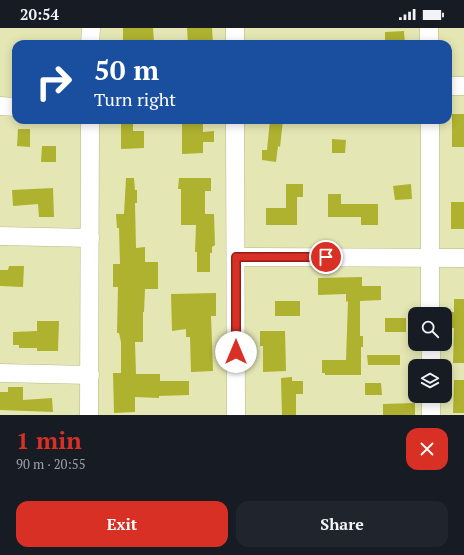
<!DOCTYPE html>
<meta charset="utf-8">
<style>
:root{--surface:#171b24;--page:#20242c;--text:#f1f3f6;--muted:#9ea1a6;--accent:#d93025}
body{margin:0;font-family:"PT Serif",serif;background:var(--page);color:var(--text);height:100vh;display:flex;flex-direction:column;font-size:15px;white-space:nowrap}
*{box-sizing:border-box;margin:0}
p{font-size:13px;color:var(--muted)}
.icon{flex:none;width:22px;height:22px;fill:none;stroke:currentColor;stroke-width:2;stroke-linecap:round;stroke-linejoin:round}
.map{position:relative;height:387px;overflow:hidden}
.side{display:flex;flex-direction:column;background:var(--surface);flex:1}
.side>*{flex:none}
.guide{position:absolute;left:12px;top:12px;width:440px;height:84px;border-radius:12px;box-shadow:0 2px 10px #0003;background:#1a4fa0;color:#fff;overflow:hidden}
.buttons{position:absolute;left:408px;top:279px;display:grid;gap:8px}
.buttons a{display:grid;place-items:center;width:44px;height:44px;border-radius:8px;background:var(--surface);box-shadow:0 2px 10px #0003;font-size:20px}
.pin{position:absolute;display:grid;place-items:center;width:34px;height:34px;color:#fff;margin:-17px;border:2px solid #fff;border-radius:50%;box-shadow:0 1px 4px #0007}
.me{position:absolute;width:44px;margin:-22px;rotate:0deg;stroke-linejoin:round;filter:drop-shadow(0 0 3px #0008)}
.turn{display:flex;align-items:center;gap:14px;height:84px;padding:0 16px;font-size:18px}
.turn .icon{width:52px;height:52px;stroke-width:2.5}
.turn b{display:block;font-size:28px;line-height:34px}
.round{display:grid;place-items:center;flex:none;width:42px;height:42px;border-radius:12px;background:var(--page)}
.summary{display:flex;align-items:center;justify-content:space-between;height:68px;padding:0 16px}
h1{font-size:24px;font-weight:700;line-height:30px;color:var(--accent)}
.action{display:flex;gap:8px;margin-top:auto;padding:8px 16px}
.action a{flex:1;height:46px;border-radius:12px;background:var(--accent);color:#fff;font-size:16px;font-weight:700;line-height:46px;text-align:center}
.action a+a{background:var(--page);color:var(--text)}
.status{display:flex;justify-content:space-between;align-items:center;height:28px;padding:0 20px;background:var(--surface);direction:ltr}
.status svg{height:11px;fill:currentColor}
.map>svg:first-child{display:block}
</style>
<div class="status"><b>20:54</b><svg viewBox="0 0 49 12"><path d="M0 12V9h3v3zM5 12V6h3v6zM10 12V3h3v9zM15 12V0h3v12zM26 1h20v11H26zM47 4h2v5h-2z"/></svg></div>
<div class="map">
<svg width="464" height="387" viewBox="0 0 464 387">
<rect width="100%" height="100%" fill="#e4e7b3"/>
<g fill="#afb22f">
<polygon points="123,0 153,0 154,14 123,15"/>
<polygon points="187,0 212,0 213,16 188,16"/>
<polygon points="404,3 405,16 385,16 385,4"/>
<rect x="452" y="86" width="12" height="33"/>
<polygon points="121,92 133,92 133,103 144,103 144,120 121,121"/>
<polygon points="182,92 203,92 203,104 214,103 214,114 203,114 203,125 182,126"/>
<polygon points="270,92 283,92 280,119 278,118 276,134 262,132 262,122 267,122"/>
<polygon points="18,101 30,101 30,119 17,118"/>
<polygon points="332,111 346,112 345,125 332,125"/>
<polygon points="42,118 56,118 56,134 41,134"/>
<polygon points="126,150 134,150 135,162 137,162 137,175 135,175 136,220 145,219 145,234 158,234 158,261 145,261 144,284 143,284 143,314 135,314 136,346 160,346 160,353 189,353 189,367 159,368 159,370 135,369 135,384 114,385 113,345 121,345 121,314 119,305 117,305 118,259 113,259 113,236 120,236 119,200 117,200 116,186 124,186"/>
<polygon points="179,150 211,150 211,163 205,163 205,186 214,186 215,217 212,219 212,225 210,225 210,244 197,244 197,224 195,224 196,197 181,197 181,161 178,161"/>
<polygon points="286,156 303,156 303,169 297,169 297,197 266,197 266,180 286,180"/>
<polygon points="411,156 412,171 395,172 393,158"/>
<polygon points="53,160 54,189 39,189 38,176 13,178 12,162"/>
<polygon points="328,166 341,166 341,176 378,176 378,197 361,197 361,189 328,189"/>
<rect x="451" y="174" width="13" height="27"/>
<polygon points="9,238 24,238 23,259 0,258 0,242 8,242"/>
<polygon points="362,249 362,258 381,258 381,272 360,273 360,308 363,308 363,319 361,319 361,347 325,347 325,345 322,345 322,332 346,332 348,273 346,274 346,266 318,267 318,250"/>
<polygon points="216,265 216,288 211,288 213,343 191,344 190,309 186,309 186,301 172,303 171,266"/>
<polygon points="454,271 464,271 464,335 453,335 454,300 447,300 447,284 454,284"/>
<rect x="275" y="273" width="25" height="15"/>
<rect x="385" y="290" width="21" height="14"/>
<polygon points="37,293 59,293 58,323 37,323 37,320 19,320 19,317 13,317 13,304 37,303"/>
<polygon points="260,303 285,303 286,343 263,344 263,318 260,318"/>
<polygon points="367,327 400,327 400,337 368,337"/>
<polygon points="292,349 292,353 303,353 303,366 296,366 296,387 282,387 281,350"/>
<polygon points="454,352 464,352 464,385 453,385"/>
<polygon points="365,355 381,355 382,367 365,367"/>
<polygon points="8,359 23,359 23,372 52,370 53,384 0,382 0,364 8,364"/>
<polygon points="415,375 415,387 383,387 383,376"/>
</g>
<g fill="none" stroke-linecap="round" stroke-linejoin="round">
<g stroke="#b7ba88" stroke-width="19">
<g id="minor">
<polyline points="235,0 235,16"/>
<polyline points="429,0 429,16"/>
<polyline points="90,16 91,0"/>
<polyline points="448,58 464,58"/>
<polyline points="0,78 16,79"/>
<polyline points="235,92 236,387"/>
<polyline points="430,92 430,286"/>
<polyline points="0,208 90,210"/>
<polyline points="236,229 464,230"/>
<polyline points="431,316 431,338"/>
<polyline points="0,345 90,347"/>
<polyline points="431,368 431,387"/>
<polyline points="89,387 90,92"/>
</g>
</g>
<use href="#minor" stroke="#fff" stroke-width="18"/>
</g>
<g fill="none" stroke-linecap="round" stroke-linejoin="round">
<g stroke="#8d1f18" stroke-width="10">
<polyline id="route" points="236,324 236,229 326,229"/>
</g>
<use href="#route" stroke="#d93025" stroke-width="7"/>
</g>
</svg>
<div class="buttons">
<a><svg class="icon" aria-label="search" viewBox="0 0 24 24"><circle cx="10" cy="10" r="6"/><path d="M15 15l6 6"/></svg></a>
<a><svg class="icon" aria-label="layers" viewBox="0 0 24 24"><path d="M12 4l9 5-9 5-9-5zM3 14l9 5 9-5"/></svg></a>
</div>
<div class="pin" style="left:326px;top:229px;background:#d93025"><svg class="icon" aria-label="arrive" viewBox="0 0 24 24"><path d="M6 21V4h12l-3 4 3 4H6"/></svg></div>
<svg class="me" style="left:236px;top:324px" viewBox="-20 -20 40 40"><circle r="19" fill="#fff"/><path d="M0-13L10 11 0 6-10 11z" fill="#d93025"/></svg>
<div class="guide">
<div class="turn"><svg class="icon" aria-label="right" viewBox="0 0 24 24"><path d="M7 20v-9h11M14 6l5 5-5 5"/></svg><div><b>50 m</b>Turn right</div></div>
</div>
</div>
<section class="side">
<div class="summary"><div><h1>1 min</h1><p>90 m · 20:55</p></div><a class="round" style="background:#d93025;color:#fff"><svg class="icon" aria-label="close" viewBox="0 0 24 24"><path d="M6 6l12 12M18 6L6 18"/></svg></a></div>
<div class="action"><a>Exit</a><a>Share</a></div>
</section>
